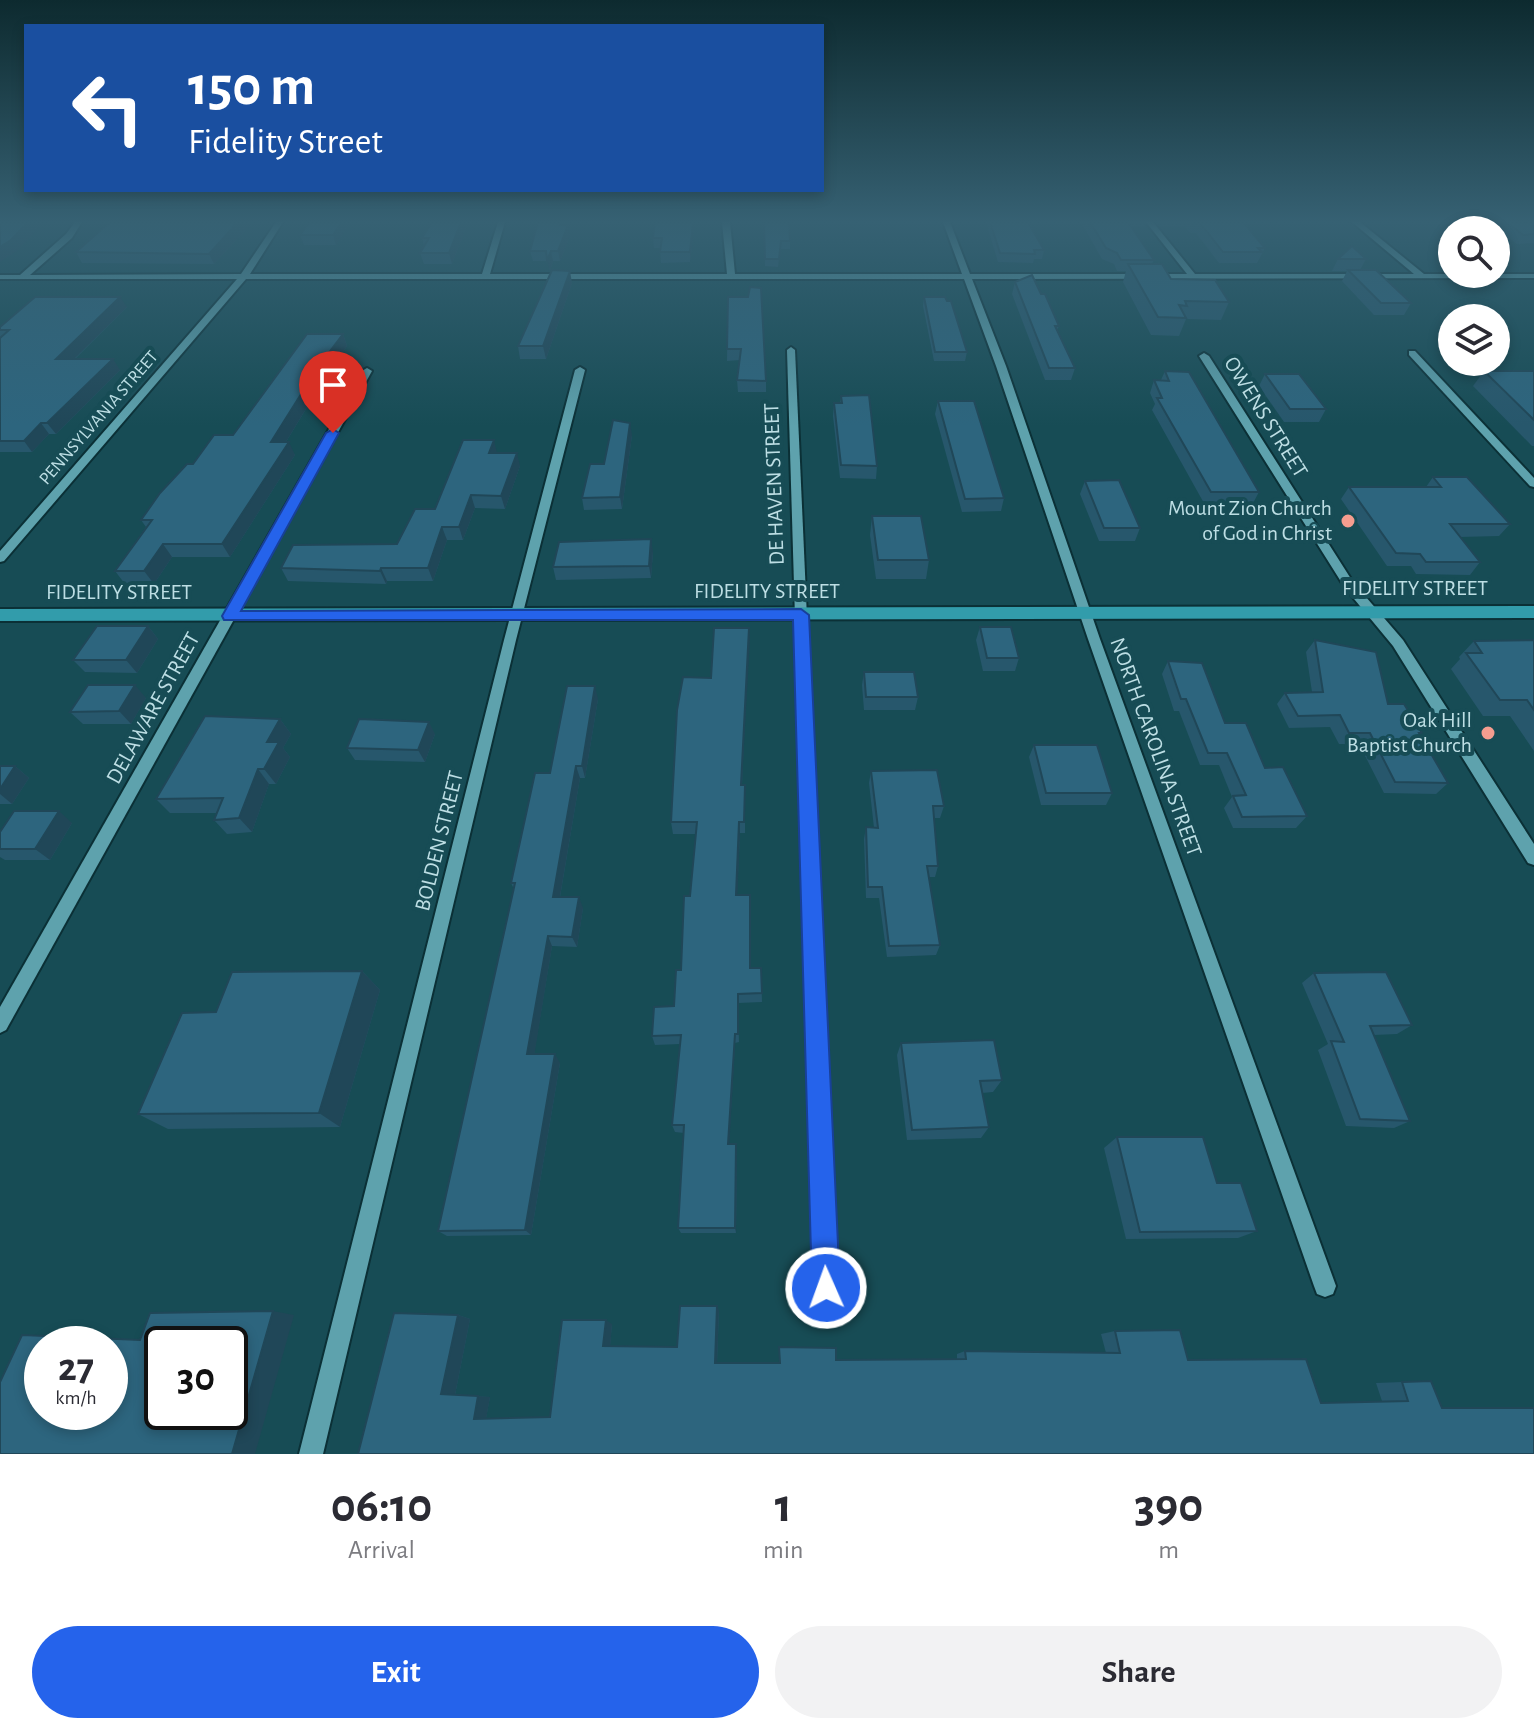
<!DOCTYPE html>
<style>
:root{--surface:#fff;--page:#f2f2f3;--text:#2b2b33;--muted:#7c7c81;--accent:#2563eb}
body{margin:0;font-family:"Alegreya Sans",sans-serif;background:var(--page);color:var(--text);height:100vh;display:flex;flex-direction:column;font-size:30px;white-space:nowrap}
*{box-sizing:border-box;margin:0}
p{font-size:26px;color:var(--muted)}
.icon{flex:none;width:44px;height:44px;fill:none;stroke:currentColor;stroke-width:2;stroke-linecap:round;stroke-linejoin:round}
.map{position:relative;height:1454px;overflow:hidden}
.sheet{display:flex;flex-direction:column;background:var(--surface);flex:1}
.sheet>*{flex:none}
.banner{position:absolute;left:24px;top:24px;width:800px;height:168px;border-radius:0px;box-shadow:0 4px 12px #0003;background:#1a4fa0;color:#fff;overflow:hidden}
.fabs{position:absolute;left:1438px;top:216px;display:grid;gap:16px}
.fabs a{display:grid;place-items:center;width:72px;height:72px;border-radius:50%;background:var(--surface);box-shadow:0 4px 12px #0003;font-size:40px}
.speed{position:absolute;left:24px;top:1326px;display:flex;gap:16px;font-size:40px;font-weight:700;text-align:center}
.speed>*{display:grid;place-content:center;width:104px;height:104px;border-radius:50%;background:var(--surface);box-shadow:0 4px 12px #0003;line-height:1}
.speed small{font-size:20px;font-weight:400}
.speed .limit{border:4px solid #111;border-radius:12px;background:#fff;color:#111}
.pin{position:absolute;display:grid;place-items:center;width:68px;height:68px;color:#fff;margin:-82px -34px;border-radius:50% 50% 50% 0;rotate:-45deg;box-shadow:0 0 8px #0007}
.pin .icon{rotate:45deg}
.me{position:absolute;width:88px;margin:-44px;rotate:358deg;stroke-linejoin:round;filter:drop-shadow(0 0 6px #0008)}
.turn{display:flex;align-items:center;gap:28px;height:168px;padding:0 32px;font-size:36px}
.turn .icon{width:104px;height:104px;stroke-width:2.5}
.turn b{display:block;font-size:56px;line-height:68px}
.eta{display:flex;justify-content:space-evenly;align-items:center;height:136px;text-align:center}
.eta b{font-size:48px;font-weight:700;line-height:56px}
.action{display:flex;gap:16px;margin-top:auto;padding:16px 32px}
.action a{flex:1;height:92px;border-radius:48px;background:var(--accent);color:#fff;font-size:32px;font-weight:700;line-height:92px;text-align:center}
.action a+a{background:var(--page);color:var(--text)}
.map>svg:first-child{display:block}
</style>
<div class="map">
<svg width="1534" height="1454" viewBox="0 0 1534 1454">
<rect width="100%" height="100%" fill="#174c55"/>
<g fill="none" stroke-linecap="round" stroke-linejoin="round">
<g stroke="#0b3036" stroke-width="4">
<g id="minor">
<polygon points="75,222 82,222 72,238 30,275 241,274 276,222 283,222 250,274 482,274 498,222 505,222 490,274 727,274 722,222 730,222 735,274 962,274 943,222 950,222 970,274 1187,274 1146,222 1153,222 1195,274 1414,274 1352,222 1360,222 1424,274 1534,274 1534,278 972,279 1006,366 1100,639 1336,1286 1333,1294 1325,1297 1317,1294 1314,1286 1088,639 996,366 964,279 246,279 4,561 0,562 0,551 237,279 0,279 0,275 20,275 66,234"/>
<polygon points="791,347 795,350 837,1288 834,1296 826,1299 818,1296 815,1288 787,350"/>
<polygon points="1409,351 1415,351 1534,478 1534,487 1530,486 1409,355"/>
<polygon points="1204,353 1209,356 1353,582 1403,640 1534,844 1534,865 1528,863 1393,646 1345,588 1199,356"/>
<polygon points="580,367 585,370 516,640 323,1454 299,1454 504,640 575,370"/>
<polygon points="367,368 372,371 6,1030 0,1033 0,1007 362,371"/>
</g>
</g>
<g stroke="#0b3036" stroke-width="4">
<polygon id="major" points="1534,606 1534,618 0,621 0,609"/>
</g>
<use href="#minor" fill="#5ea2ad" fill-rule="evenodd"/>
<use href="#major" fill="#329cab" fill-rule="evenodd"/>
</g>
<g fill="#27576c">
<polygon points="110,222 249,222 250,225 214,264 82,263 76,252"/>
<polygon points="310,222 351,222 336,245 304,245 300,235"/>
<polygon points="468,222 452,264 424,264 420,253 424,246 422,238"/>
<polygon points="538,222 566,222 565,225 570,236 560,261 553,261 550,271 548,261 533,261 530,251"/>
<polygon points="655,222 695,222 690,262 661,263 660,248 654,248 653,238"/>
<polygon points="764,222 790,241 790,249 780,249 778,267 765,266"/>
<polygon points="986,222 1028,222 1044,250 1042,259 1034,259 1033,263 998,262"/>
<polygon points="1081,222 1147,222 1145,226 1130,226 1154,260 1152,264 1171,279 1229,302 1221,320 1186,319 1179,336 1151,335 1123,282 1126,271 1117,271 1114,264 1102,259"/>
<polygon points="1157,222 1243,222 1265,248 1257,263 1219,263 1196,233 1190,233 1184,226 1160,226"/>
<polygon points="1487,222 1534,222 1534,243 1517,244"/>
<polygon points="1338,259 1366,259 1360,270 1411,303 1404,315 1374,315 1342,281 1347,271 1332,271"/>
<polygon points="1015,282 1041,294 1059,326 1057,330 1075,368 1071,380 1045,380 1012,294"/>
<polygon points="572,283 546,359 520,359 518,346"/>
<polygon points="728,297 766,381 766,392 738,392 737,380 740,360 727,361"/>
<polygon points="924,297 967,352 965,361 934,361 923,306"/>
<polygon points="127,307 75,359 120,370 56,434 49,434 32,452 0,452 0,327"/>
<polygon points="343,334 347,346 337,361 341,371 321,404 309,404 286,442 295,455 230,557 172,557 154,584 125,584 115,571 146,527 141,520 193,464 233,435"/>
<polygon points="1165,371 1259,492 1252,505 1205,505 1152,410 1155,404 1150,393 1154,380 1161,380"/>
<polygon points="1484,371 1534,371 1534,446 1532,446 1473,386"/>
<polygon points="1265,374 1326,409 1319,422 1284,422 1259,386"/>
<polygon points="841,396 877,466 876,479 840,478 833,416 834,403 840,403"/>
<polygon points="938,401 1004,498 1001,511 962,512 935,414"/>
<polygon points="632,435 622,509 584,510 582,498 604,464"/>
<polygon points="497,453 520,466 505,509 475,508 463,540 447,540 433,581 387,581 386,584 288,581 281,568 397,544"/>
<polygon points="1433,477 1510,524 1499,536 1460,537 1480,562 1470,575 1416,574 1411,566 1387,566 1341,499 1349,487 1426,487"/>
<polygon points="1085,481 1140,528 1135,541 1099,541 1080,494"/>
<polygon points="872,516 929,560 926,579 876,579 870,535"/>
<polygon points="653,552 651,578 556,580 553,567"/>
<polygon points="148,626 158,639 137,673 85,672 73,660"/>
<polygon points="980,627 1019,658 1015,671 983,671 976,640"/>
<polygon points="749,628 742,785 745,785 745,833 740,833 737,895 750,968 761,968 762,1002 738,1003 739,1042 735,1043 729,1144 737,1151 736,1233 681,1233 678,1228 684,1133 675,1132 672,1125 680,1044 655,1045 652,1036 674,1006 681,970 690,896 696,834 673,834 671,822 711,678"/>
<polygon points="1315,640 1422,733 1420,735 1448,783 1436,794 1384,793 1359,744 1339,744 1330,727 1289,728 1277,704 1285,693 1312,692 1306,652"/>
<polygon points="1534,640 1534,751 1510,716 1483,716 1451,669 1460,659 1459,657 1474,641"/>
<polygon points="1168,661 1265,768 1307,816 1296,828 1233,828 1224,808 1232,797 1219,765 1200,765 1179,711 1174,711 1162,674"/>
<polygon points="864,672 918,697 915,710 864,710 862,685"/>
<polygon points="146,698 131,724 83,724 70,712"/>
<polygon points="598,699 585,778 580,778 560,897 583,908 577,947 552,946 534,1054 560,1063 531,1235 447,1236 438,1231 514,889 511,883 550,773"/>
<polygon points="280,719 291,734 283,748 290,757 276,784 269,784 252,832 227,834 214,820 217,813 170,813 156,799"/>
<polygon points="435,734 425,762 355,760 347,748"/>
<polygon points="1034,745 1112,793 1106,805 1041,805 1029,757"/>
<polygon points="0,766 15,766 29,778 12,804 0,804"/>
<polygon points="871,771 944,806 940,818 934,818 938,866 935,877 929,877 940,945 936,955 887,957 879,898 866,898 864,839 866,827 874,828 869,783"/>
<polygon points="72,823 50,860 5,860 0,857 0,832"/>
<polygon points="362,971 380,990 340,1127 168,1129 138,1114 216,1012"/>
<polygon points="1314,973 1412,1025 1397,1034 1374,1035 1410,1121 1394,1128 1346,1126 1318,1050 1328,1044 1302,983"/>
<polygon points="901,1043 1002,1080 993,1092 982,1093 989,1127 981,1138 907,1140 897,1055"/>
<polygon points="1117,1137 1217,1183 1257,1231 1238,1238 1126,1239 1104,1148"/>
<polygon points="719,1310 717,1363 779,1363 779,1347 836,1360 957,1359 957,1354 965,1351 1106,1353 1101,1334 1115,1331 1188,1360 1321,1403 1382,1401 1376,1383 1402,1382 1442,1408 358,1454 458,1315 470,1319 455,1395 490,1397 486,1418 550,1417 612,1324 610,1346 677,1347"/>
</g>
<g fill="#204758">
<polygon points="28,222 44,222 18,250 0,262 0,247"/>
<polygon points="238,222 249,222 250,225 214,264 209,254"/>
<polygon points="342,222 351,222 336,245 333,235"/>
<polygon points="461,222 468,222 452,264 449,253"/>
<polygon points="693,222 695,222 690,262 690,252"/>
<polygon points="568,225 570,236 560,261 558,251"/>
<polygon points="551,251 553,261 550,271 547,260"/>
<polygon points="570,271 572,283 546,359 543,346"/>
<polygon points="120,297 127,307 63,370 56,359"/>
<polygon points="343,334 347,346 337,361 341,371 321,404 315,391 325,358"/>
<polygon points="113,359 120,370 56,434 47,423"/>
<polygon points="303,391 309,404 278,455 271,442"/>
<polygon points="41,423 49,434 32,452 24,441"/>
<polygon points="630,423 632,435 622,509 620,497"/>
<polygon points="494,440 497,453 489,453"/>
<polygon points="289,442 295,455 230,557 222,544"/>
<polygon points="517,453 520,466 505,509 501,496"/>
<polygon points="471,495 475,508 463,540 459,527"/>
<polygon points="442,527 447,540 433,581 428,568"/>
<polygon points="651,539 653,552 651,578 649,566"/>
<polygon points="163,544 172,557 154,584 144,571"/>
<polygon points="381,568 387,581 386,584 380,571"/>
<polygon points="148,626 158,639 137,673 126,660"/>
<polygon points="749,628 750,640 741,797 741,785"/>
<polygon points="135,685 146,698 131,724 119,711"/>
<polygon points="595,686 598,699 585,778 582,766"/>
<polygon points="280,719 291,734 283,748 290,757 276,784 264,769 267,742"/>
<polygon points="429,722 435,734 425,762 418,750"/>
<polygon points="15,766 29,778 12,804 0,794 0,789"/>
<polygon points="576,766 580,778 558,908 553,897"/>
<polygon points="258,769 269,784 252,832 239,818"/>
<polygon points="59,811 72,823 50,860 35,849"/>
<polygon points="739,822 740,833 737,906 736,895"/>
<polygon points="579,897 583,908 577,947 572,937"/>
<polygon points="548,936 552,946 533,1063 527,1054"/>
<polygon points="362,971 380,990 340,1127 319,1113"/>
<polygon points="735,1034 735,1043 729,1151 728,1144"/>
<polygon points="555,1054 560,1063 531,1235 525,1230"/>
<polygon points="736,1144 737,1151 736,1233 735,1228"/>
<polygon points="717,1306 719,1310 717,1365 715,1363"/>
<polygon points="273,1311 294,1315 255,1454 232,1454"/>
<polygon points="458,1315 470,1319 455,1395 441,1394"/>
<polygon points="606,1320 612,1324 610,1349 603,1346"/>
<polygon points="478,1396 490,1397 486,1419 474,1419"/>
</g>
<g fill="#2d657e" stroke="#204758" stroke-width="2" fill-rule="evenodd">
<polygon points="0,222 28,222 11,240 0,247"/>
<polygon points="110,222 238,222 209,254 76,252"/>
<polygon points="310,222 342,222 333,235 300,235"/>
<polygon points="432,222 461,222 449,253 420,253 429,238 422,238"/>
<polygon points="538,222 561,222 560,225 568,225 558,251 551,251 547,260 546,251 530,251"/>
<polygon points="655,222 693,222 690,252 660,252 662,238 653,238"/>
<polygon points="764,222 789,222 790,241 781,241 779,259 765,259"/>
<polygon points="990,222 1028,222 1044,250 1034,250 1035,254 1000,253"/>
<polygon points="1090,222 1128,222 1154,260 1121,260 1117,253 1106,248"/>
<polygon points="1193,222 1243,222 1265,248 1258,248 1262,252 1223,252 1200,223"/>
<polygon points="1507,222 1534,222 1534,234 1523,235"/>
<polygon points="1352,246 1366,259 1338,259"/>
<polygon points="1128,264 1162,264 1171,279 1215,280 1229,302 1185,301 1187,306 1179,305 1186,318 1158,317"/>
<polygon points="552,270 570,271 543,346 518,346"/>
<polygon points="1348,270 1376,270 1411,303 1381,303"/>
<polygon points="1032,275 1041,294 1045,294 1059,326 1055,326 1075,368 1049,368 1015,282"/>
<polygon points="750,287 761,288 766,381 737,380 741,349 727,349 728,297 748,297"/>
<polygon points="35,297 120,297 56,359 113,359 47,423 41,423 24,441 0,441 0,338 9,330 0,330 0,327"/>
<polygon points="924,297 945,297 947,301 951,301 967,352 935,352"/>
<polygon points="307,334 343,334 325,358 336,359 315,391 303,391 271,442 289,442 222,544 163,544 144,571 115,571 152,520 141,520 160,493 187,464 193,464 214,435 233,435"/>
<polygon points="1165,371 1189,372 1259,492 1211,492 1157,398 1162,398 1154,380 1169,381"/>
<polygon points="1484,371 1534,371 1534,420"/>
<polygon points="1265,374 1299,374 1326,409 1290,409"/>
<polygon points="869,395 877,466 841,465 834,403 842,403 841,396"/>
<polygon points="938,401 974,401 1004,498 965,499"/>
<polygon points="613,420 630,423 620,497 582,498 590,464 604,464"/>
<polygon points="463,440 494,440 489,453 517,453 501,496 471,495 459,527 442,527 428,568 381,568 380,571 281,568 293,545 397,544 415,509 435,509"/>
<polygon points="1433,477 1467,477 1510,524 1450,524 1480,562 1426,562 1420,554 1396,553 1349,487 1441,487"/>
<polygon points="1119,480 1140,528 1104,528 1085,481"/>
<polygon points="872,516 921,516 929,560 878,560"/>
<polygon points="651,539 649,566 553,567 559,542"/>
<polygon points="97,626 148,626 126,660 73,660"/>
<polygon points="980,627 1011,627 1019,658 987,658"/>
<polygon points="714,628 749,628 741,785 745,785 744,822 739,822 736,895 750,895 750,968 761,968 762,993 738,994 738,1034 735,1034 728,1144 736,1144 735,1228 678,1228 684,1125 672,1125 681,1035 652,1036 654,1007 674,1006 676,970 681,970 684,896 690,896 697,822 671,822 677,710 683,677 711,678"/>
<polygon points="1315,640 1376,652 1388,704 1404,704 1422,733 1419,733 1448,783 1395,782 1370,733 1349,733 1340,715 1298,716 1285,693 1323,692"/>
<polygon points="1534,640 1534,710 1527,700 1500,700 1466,653 1482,653 1474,641"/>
<polygon points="1168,661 1202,663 1225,723 1246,723 1265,768 1283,767 1307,816 1242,817 1233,796 1246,795 1227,753 1208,753 1186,699 1181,699"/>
<polygon points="864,672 914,672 918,697 866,697"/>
<polygon points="88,685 135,685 119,711 70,712"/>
<polygon points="567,686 595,686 582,766 576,766 553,897 579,897 572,937 548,936 527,1054 555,1054 525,1230 438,1231 515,883 511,883 535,773 550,773"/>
<polygon points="205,716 280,719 267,742 279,742 264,769 258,769 239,818 214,820 223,798 156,799"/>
<polygon points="359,719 429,722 418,750 347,748"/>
<polygon points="1034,745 1097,745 1112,793 1046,793"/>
<polygon points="0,766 15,766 0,789"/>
<polygon points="937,770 944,806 933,806 938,866 927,866 940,945 889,946 882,887 868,887 866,827 878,828 871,771"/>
<polygon points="14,811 59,811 35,849 0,849 0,832"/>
<polygon points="362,971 319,1113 138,1114 182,1013 216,1012 232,972"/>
<polygon points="1386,972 1412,1025 1370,1026 1410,1121 1360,1119 1331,1041 1344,1042 1314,973"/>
<polygon points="994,1040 1002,1080 980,1081 989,1127 912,1130 901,1043"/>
<polygon points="1117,1137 1203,1137 1217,1183 1241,1183 1257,1231 1140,1232"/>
<polygon points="680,1306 717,1306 715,1363 780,1363 779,1347 836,1348 836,1360 966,1359 965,1351 1120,1353 1115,1331 1180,1330 1188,1360 1306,1359 1321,1403 1408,1401 1402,1382 1431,1381 1442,1408 1534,1408 1534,1454 358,1454 394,1313 458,1315 441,1394 478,1396 474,1419 550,1417 562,1320 606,1320 603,1346 677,1347"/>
<path d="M273 1311 232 1454H0V1382L22 1335 140 1340 150 1313ZM42 1344H110V1412H42ZM162 1344H230V1412H162Z"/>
</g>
<linearGradient id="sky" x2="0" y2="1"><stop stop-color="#0d2a2f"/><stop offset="0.52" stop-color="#366173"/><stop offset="1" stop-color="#366173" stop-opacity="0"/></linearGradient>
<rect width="1534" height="426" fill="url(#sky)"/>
<polygon fill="#2563eb" stroke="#184099" stroke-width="2" points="333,429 339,433 241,611 801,609 809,615 840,1288 836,1298 826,1302 816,1298 812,1288 793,620 224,620 222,616 326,433"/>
<g fill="#f59d8f" stroke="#174c55" stroke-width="3">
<circle cx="1348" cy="521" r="8"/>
<circle cx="1488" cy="733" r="8"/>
</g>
<g text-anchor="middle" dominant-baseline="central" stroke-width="8" stroke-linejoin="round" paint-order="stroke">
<g font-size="18" fill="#bddee4" stroke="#174c55">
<text transform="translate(99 418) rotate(-49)">PENNSYLVANIA STREET</text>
</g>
<g font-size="22" fill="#bddee4" stroke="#174c55">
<text transform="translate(1266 417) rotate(58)">OWENS STREET</text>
<text transform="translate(774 484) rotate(-92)">DE HAVEN STREET</text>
<text x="1415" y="588">FIDELITY STREET</text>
<text x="767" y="591">FIDELITY STREET</text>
<text x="119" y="592">FIDELITY STREET</text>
<text transform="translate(153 708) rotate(-61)">DELAWARE STREET</text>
<text transform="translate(1156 747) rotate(70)">NORTH CAROLINA STREET</text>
<text transform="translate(439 841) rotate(-76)">BOLDEN STREET</text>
</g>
<g font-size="22" fill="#bddee4" stroke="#174c55" text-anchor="end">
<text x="1332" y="508">Mount Zion Church<tspan x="1332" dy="25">of God in Christ</tspan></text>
<text x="1472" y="720">Oak Hill<tspan x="1472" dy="25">Baptist Church</tspan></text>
</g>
</g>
</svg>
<div class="fabs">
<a><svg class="icon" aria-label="search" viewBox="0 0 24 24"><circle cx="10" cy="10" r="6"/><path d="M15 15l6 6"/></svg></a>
<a><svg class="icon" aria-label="layers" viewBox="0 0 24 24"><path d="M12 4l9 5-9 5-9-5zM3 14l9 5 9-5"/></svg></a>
</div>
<div class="speed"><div>27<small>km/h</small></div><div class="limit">30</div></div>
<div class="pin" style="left:333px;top:433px;background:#d93025"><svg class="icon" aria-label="arrive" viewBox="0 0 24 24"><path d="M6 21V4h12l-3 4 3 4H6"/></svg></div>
<svg class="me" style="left:826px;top:1288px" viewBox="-20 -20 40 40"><circle r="17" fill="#2563eb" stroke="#fff" stroke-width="3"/><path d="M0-11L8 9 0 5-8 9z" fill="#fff"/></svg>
<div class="banner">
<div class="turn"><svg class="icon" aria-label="left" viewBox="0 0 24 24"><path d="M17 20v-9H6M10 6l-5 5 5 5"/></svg><div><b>150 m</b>Fidelity Street</div></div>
</div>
</div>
<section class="sheet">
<div class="eta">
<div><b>06:10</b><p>Arrival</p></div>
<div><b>1</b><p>min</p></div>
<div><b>390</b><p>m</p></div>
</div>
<div class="action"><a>Exit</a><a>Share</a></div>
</section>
